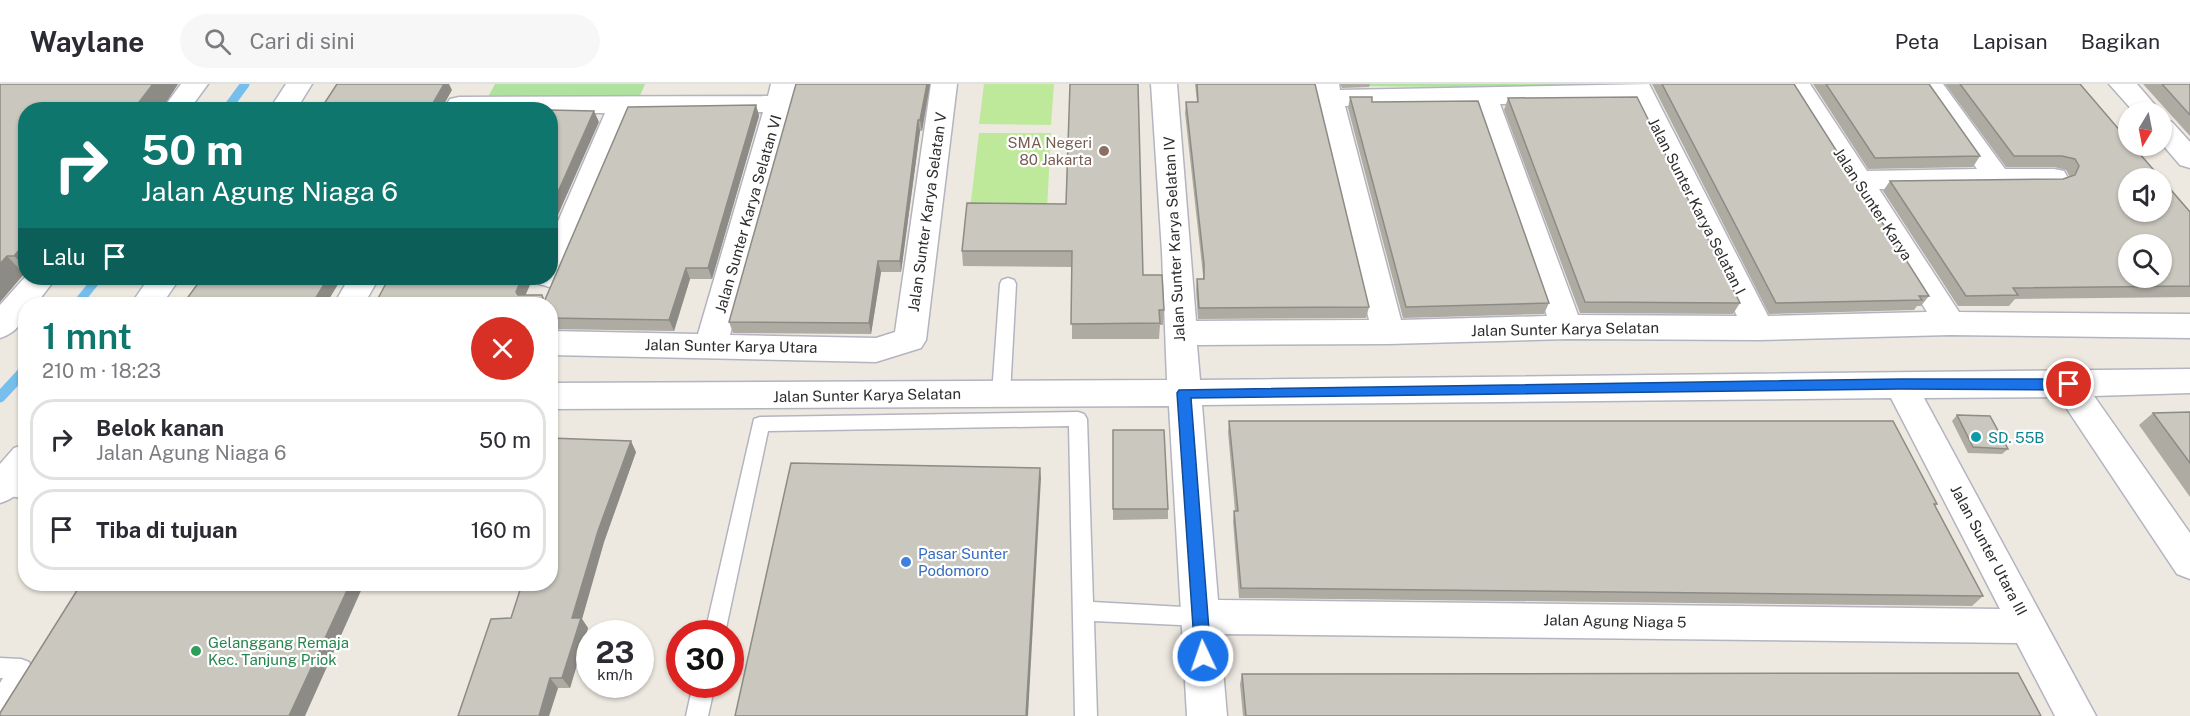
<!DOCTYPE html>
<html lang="id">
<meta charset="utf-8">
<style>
:root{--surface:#fff;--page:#f7f7f7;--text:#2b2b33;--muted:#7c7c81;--line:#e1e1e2;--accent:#0f766e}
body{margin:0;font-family:"Public Sans",sans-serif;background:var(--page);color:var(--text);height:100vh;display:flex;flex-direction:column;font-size:22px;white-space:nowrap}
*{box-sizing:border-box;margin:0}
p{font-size:20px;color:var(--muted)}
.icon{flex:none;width:33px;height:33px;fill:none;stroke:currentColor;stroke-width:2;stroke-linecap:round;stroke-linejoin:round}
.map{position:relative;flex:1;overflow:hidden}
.details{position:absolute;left:18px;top:213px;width:540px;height:294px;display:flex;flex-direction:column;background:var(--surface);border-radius:24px;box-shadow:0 2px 4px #0004}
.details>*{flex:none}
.top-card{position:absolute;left:18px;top:18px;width:540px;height:183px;border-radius:24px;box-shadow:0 2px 4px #0004;background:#0f766e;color:#fff;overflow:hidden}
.needle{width:39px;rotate:190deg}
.tools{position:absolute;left:2118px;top:18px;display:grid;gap:12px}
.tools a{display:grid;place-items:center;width:54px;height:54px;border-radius:50%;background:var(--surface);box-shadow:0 2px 4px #0004;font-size:30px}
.speed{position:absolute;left:576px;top:536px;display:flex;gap:12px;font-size:30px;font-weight:700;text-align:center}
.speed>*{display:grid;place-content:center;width:78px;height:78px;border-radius:50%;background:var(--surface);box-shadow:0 2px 4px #0004;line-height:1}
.speed small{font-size:15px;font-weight:400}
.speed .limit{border:9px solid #d22;background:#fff;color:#111}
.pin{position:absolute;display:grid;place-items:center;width:51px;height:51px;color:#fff;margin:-26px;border:3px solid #fff;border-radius:50%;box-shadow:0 2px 6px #0007}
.me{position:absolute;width:66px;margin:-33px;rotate:357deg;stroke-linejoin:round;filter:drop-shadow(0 0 4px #0008)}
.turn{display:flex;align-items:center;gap:21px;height:126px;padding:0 24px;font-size:27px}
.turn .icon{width:78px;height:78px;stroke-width:2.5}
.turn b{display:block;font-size:42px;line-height:51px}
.then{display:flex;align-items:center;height:57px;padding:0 24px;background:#0003;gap:12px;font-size:22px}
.round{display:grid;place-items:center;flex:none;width:63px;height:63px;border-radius:32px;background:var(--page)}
.summary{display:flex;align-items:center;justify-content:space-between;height:102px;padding:0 24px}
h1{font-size:36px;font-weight:600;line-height:45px;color:var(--accent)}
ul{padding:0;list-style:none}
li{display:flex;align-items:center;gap:18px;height:81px;margin:0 12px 9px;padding:0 12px;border:3px solid var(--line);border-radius:24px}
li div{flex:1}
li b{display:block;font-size:22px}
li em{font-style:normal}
header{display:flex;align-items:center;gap:36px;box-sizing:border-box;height:84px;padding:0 30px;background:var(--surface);border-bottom:2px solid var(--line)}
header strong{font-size:28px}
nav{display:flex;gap:33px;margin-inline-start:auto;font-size:21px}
.search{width:420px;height:54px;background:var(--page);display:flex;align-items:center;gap:15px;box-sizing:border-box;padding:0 21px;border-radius:33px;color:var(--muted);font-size:22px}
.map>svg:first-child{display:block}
</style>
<header>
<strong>Waylane</strong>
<div class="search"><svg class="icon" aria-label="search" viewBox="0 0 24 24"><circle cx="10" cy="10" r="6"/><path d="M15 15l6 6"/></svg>Cari di sini</div>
<nav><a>Peta</a><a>Lapisan</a><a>Bagikan</a></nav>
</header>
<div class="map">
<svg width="2190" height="632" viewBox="0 0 2190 632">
<rect width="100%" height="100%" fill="#eee9e0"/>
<g fill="#aee29e">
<polygon points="495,0 645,0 639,14 488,13"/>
<polygon points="1345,0 1588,0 1590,4 1345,2"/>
</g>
<g fill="#bfe99a">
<polygon points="984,0 1054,0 1051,41 979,40"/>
<polygon points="979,49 1051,49 1047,126 970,125"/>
</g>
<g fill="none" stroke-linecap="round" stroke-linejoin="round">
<g stroke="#76bfec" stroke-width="9">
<polyline points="226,26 245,0"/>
<polyline points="77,220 98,194"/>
</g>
<polyline stroke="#76bfec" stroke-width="11" points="0,313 26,285"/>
<g stroke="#b3b4c0" stroke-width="3">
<g id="lane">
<polygon points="1008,194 1014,196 1016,200 1010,310 1007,315 1001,317 995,315 992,310 1000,200 1002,196"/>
<polygon points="1078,328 1084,330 1087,335 1093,518 1201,524 1208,527 1211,533 1208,539 1201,542 1094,537 1097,632 1075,632 1069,342 768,347 725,549 705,549 754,335 760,333"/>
<polygon points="0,396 26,399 26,415 0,410"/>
<polygon points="0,574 21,575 29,578 32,585 8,625 0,628 0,599 3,594 0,594"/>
<polygon points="693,600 715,600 708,632 686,632"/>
</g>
</g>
<g stroke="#b3b4c0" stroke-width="3">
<g id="street">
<polygon points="181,0 208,0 189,26 162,26"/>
<polygon points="286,0 312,0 296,26 269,26"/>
<polygon points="771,0 797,0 730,251 876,254 895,248 931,0 957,0 926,256 921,264 876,278 550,271 550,247 698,250 763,28 632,29 565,192 561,200 550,203 539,200 536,194 550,194 550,156 605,29 550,29 550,26 449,26 446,21 450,15 459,13 768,12"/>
<path d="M1151 0H1177L1196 237 1369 236 1313 0H1339L1340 6 1649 0 1768 232 1927 228 1784 0H1810L1867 87 1977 85 1917 0H1943L2005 85H2054L2064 87 2068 94 2064 101 2054 103 1879 105 1959 228 2190 230V254L1950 251 1758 256 1567 255 1388 260 1197 261 1200 296 2190 285V309L2094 312 2190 449V495L2177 490 2059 313 1924 314 2096 632H2055L2017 559 1220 550 1227 632H1187L1169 322 550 325V299L1167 296 1162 168ZM1632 18 1737 232 1578 231 1500 20ZM1474 20 1547 232 1401 236 1345 22ZM1891 314 2000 525 1218 516 1202 321Z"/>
<polygon points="2109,0 2137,0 2161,28 2134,28"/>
<polygon points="2162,35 2172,38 2190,58 2190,84 2180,81 2162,60"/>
<path d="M26 192 56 194 36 220H26C26 237 16 249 0 254V221Z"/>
<polygon points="149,194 180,194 162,220 131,220"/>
<polygon points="349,194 379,194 364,220 334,220"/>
<path d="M26 360C26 388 32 409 0 419V380L14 364Z"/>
</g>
</g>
<use href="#lane" fill="#fff" fill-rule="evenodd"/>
<use href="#street" fill="#fff" fill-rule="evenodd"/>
</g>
<g fill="#aeaba3">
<polygon points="0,0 178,0 161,26 26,26 26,190 24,190 0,218"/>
<polygon points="930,0 922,47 920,47 901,188 881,188 871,250 733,249 729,238"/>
<polygon points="1195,0 1315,0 1369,223 1366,234 1198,235 1196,206 1197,195 1203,195 1203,191 1185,29 1186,18 1197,18"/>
<polygon points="1340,0 1370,0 1369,3 1342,4"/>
<polygon points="1652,0 1794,0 1929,212 1921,222 1917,222 1914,226 1769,230"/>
<polygon points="1813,0 1929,0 1980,72 1973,83 1868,85"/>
<polygon points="1945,0 2080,0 2190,128 2190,213 2015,215 2009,222 1958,222 1883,107 1890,97 2063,95 2070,93 2066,86 2054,83 2006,83"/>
<polygon points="2143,0 2190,0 2190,52"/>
<polygon points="1350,13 1372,18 1549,219 1544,230 1403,234 1348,24"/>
<polygon points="1508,14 1740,219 1733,230 1580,229 1504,26"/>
<polygon points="756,21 759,32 712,195 690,195 674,247 550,245 550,220 389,194 533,194 525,211 542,211 545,216"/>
<polygon points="1066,120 1143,191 1164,226 1163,241 1160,241 1159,255 1072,255 1072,183 963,182 962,167"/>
<polygon points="2190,328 2190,413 2139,341 2153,329"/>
<polygon points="1957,331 2008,365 2002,370 1968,369 1952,337"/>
<polygon points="1229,337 1937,420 1935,422 1983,512 1972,522 1239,514 1233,437 1234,427 1235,427 1228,348"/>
<polygon points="1113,346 1168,425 1168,435 1113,436"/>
<polygon points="636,368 604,458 582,535 588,544 570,604 558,604 549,632 511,534"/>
<polygon points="1242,590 2041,632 1243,632 1240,600"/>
</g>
<g fill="#8d8b85">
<polygon points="153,0 178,0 161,26 133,26"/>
<polygon points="444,0 449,0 452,6 441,26 429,26"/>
<polygon points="927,0 930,0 922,47 920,36"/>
<polygon points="756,21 759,32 712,195 708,184"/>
<polygon points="594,27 599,38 550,149 550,126"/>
<polygon points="918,36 920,47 901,188 900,177"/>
<polygon points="26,158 26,184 14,172"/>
<polygon points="7,172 24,190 0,218 0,180"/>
<polygon points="878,177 881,188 871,250 869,239"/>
<polygon points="686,184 690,195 674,247 669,236"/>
<polygon points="328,194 342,194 326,220 312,220"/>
<polygon points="522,194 533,194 522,219 516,208"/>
<polygon points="631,357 636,368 604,458 582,535 588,544 570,604 562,594 572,534 598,447"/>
<polygon points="1040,384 1041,394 1028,632 1026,632"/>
<polygon points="350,500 364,500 305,632 289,632"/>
<polygon points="550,594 558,604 549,632 539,632"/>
</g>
<g fill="#cac7be" stroke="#8d8b85" stroke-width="1.5" fill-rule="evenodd">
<polygon points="0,0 153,0 133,26 26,26 26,158 14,172 7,172 0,180"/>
<polygon points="337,0 444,0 429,26 320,26"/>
<polygon points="796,0 927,0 920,36 918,36 900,177 878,177 869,239 729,238"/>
<polygon points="1070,0 1138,0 1143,191 1162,191 1164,226 1159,226 1160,239 1071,240 1072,167 962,167 967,119 1066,120"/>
<polygon points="1197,0 1315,0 1369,223 1199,224 1197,195 1204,195 1204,180 1186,18 1198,18"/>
<polygon points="1662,0 1794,0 1929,212 1919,212 1922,216 1776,219"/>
<polygon points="1826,0 1929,0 1980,72 1875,74"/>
<path d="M1960 0H2080L2128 56V62H2133L2190 128V202L2013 204 2018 211 1966 212 1890 97 2063 95 2075 91 2079 82 2075 75 2062 72H2014ZM2128 94H2162V128H2128ZM2128 160H2162V194H2128Z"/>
<polygon points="2162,0 2190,0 2190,31"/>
<polygon points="1350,13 1372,13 1372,18 1478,17 1549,219 1406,223"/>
<polygon points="1637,13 1740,219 1585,218 1508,14"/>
<polygon points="756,21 708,184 686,184 669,236 550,234 550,220 375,220 389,194 522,194 516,208 518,211 542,211 544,218 628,23"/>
<polygon points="550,26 594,27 550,126"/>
<polygon points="202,194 328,194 312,220 183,220"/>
<polygon points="2190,328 2190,379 2153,329"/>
<polygon points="1957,331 1990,332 2008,365 1973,363"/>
<polygon points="1229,337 1893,337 1937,420 1934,420 1983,512 1241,504 1234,427 1238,427"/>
<polygon points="1113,346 1164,346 1168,425 1113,425"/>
<polygon points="550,354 631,357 598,447 572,534 581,534 562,594 550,594 539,632 458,632 491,535 511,534 522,500 550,500"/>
<polygon points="791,379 1040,384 1026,632 735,632"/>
<polygon points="81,500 350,500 289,632 0,632 0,629"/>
<polygon points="2018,589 2041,632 1246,632 1242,590"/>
</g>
<polygon fill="#1a73e8" stroke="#114b97" stroke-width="1.5" points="1900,295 2069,295 2075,300 2069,306 1900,305 1191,314 1211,572 1209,577 1203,580 1197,577 1195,572 1177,309 1179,306"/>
<circle fill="#8d6e63" stroke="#fff" stroke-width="2" cx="1104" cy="67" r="6"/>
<circle fill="#0f9aa8" stroke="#fff" stroke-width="2" cx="1976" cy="353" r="6"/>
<circle fill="#3f7fe0" stroke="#fff" stroke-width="2" cx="906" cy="478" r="6"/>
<circle fill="#2e9e5b" stroke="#fff" stroke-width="2" cx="196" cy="567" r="6"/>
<g text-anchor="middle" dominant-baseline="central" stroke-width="4.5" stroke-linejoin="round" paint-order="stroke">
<g font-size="15" fill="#785e54" stroke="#fff" text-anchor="end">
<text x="1092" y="58">SMA Negeri<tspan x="1092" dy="17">80 Jakarta</tspan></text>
</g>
<g font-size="15" fill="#2d2d2d" stroke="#fff">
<text transform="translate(1873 120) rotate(57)">Jalan Sunter Karya</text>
<text transform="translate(1697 122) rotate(63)">Jalan Sunter Karya Selatan I</text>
<text transform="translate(927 128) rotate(-82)">Jalan Sunter Karya Selatan V</text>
<text transform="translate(748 130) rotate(-74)">Jalan Sunter Karya Selatan VI</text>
<text transform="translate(1174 155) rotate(-93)">Jalan Sunter Karya Selatan IV</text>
<text transform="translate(1565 245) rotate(-1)">Jalan Sunter Karya Selatan</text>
<text transform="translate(731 262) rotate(1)">Jalan Sunter Karya Utara</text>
<text transform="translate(867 311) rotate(-1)">Jalan Sunter Karya Selatan</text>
<text transform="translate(1989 466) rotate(62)">Jalan Sunter Utara III</text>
<text transform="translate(1615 537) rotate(1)">Jalan Agung Niaga 5</text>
</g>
<g font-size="15" fill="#0d838f" stroke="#fff" text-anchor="start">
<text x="1988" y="353">SD. 55B</text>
</g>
<g font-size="15" fill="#366cbe" stroke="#fff" text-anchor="start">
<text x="918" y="469">Pasar Sunter<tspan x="918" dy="17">Podomoro</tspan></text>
</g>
<g font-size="15" fill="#27864d" stroke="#fff" text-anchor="start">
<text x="208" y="558">Gelanggang Remaja<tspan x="208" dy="17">Kec. Tanjung Priok</tspan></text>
</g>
</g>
</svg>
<div class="tools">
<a><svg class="needle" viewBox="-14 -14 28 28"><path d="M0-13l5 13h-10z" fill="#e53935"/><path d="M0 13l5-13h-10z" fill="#7c7c81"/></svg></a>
<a><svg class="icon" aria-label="sound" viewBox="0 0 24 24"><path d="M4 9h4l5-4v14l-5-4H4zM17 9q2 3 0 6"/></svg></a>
<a><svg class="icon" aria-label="search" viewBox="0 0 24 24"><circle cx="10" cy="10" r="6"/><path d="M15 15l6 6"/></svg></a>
</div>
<div class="speed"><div>23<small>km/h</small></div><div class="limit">30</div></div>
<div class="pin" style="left:2069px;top:300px;background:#d93025"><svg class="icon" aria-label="arrive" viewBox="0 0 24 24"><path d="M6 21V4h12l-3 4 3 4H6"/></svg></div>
<svg class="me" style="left:1203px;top:572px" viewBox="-20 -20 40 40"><circle r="17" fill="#1a73e8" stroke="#fff" stroke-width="3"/><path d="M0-11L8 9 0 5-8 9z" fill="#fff"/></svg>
<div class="top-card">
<div class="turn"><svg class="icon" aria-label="right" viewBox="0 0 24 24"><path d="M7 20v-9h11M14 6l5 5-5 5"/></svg><div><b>50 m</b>Jalan Agung Niaga 6</div></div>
<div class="then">Lalu<svg class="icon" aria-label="arrive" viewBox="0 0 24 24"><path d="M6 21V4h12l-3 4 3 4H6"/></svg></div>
</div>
<section class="details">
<div class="summary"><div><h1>1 mnt</h1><p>210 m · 18:23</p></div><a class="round" style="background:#d93025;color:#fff"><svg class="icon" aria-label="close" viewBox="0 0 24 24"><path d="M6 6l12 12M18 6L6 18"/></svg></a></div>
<ul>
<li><svg class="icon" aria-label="right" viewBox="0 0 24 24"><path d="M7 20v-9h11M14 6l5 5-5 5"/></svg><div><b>Belok kanan</b><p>Jalan Agung Niaga 6</p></div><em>50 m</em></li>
<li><svg class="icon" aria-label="arrive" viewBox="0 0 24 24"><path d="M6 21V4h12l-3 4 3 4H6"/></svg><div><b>Tiba di tujuan</b></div><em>160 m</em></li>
</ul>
</section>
</div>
